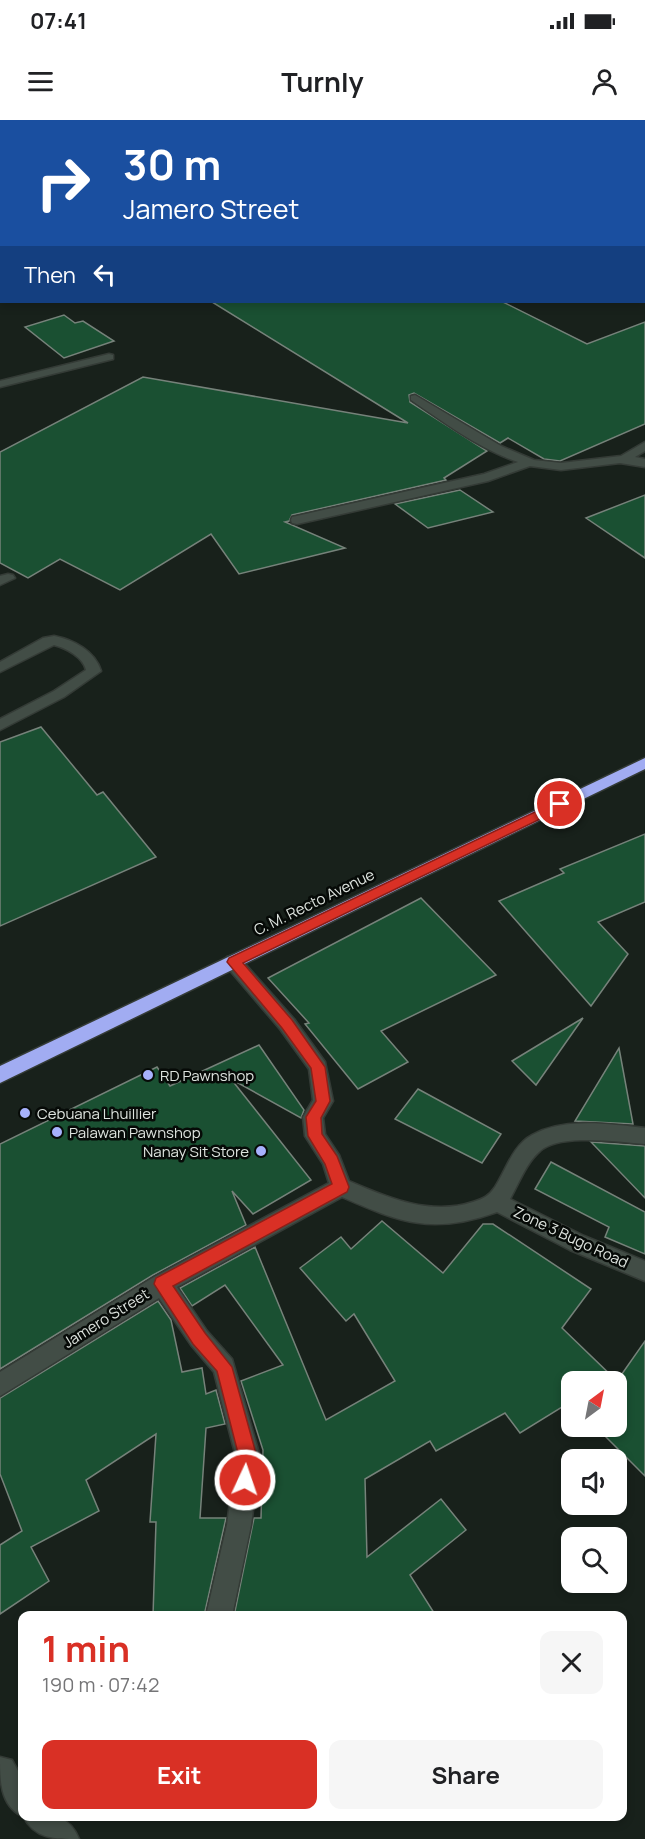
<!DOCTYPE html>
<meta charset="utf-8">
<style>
:root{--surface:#fff;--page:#f6f6f6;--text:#202124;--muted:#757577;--accent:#d93025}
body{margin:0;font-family:Manrope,sans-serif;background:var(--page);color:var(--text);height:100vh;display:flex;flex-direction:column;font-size:22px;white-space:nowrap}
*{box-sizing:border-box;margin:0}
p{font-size:20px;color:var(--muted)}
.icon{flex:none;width:33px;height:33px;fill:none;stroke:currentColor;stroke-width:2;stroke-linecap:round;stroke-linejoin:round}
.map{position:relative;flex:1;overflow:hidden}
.panel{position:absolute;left:18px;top:1491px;width:609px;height:210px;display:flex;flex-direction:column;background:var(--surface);border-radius:12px;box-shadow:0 3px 9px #0003}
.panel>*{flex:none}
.top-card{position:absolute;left:0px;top:0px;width:645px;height:183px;box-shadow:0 3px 9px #0003;background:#1a4fa0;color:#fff;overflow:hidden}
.needle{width:39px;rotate:32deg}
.buttons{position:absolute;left:561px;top:1251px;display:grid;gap:12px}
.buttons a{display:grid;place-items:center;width:66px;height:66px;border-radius:12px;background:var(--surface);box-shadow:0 3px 9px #0003;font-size:30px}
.pin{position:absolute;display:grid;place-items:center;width:51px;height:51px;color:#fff;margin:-26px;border:3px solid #fff;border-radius:50%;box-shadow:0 2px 6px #0007}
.me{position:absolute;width:66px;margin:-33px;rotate:3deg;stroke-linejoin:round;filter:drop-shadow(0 0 4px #0008)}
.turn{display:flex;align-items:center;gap:21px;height:126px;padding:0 24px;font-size:27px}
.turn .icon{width:78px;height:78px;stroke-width:2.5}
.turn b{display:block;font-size:42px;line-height:51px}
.then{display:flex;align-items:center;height:57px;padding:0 24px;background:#0003;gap:12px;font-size:22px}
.round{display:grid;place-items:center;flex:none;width:63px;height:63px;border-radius:12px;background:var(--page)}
.summary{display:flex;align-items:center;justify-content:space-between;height:102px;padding:0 24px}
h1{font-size:36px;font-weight:700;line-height:45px;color:var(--accent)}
.action{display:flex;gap:12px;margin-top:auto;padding:12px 24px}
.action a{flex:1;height:69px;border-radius:12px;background:var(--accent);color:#fff;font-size:24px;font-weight:700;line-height:69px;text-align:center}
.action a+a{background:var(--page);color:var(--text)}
.status{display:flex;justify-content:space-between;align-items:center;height:42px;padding:0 30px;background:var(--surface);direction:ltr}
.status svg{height:16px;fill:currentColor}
header{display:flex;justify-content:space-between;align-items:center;height:78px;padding:0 24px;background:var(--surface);font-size:27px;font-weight:700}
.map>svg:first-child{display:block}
</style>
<div class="status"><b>07:41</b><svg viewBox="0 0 49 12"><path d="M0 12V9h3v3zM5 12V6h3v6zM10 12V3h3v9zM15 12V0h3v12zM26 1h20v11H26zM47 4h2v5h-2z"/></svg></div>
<header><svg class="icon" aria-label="menu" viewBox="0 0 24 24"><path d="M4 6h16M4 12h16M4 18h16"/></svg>Turnly<svg class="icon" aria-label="person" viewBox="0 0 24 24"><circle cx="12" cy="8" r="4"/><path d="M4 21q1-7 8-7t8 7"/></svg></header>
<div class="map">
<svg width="645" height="1719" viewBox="0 0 645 1719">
<rect width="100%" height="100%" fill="#18211b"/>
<polygon fill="#2d325e" points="0,0 583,0 2,2 0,161"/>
<g fill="#1a5032" stroke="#76827a" stroke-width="1.5">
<polygon points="212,182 503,182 587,224 645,202 645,304 560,341 544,339 508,318 500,323 414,273 409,275 410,282 487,331 444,358 446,360 292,395 289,401 285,402 345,428 239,454 211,414 120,470 60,439 28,458 0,443 0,332 143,257 408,303"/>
<polygon points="64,195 75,203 83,201 114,221 64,238 25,207"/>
<polygon points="460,370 493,392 428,408 395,384"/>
<polygon points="645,375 645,438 586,398"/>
<polygon points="41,607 97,675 103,672 156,737 0,806 0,622"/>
<polygon points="645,714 645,782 598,802 628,834 591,886 499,781 564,753 560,749"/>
<polygon points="421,778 496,855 381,911 408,942 358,969 305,904 309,903 268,858"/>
<polygon points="583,898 536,965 512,941"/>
<polygon points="259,925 304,990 301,998 231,959 311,1060 253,1094 232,1071 246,1105 153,1155 0,1249 0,1024 157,947 170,966"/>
<polygon points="619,928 633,1004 575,1001"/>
<polygon points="418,969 501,1014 482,1043 395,999"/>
<polygon points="591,1022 645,1026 645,1078"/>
<polygon points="551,1042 645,1092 645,1134 605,1117 609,1107 535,1069"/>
<polygon points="382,1101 443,1153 483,1104 493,1104 591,1169 562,1208 617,1261 645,1221 645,1356 595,1306 616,1306 616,1262 572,1262 572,1283 570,1282 520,1313 505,1293 436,1331 430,1321 365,1359 367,1437 441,1379 466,1410 410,1455 436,1496 234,1496 254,1398 261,1398 263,1330 241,1261 283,1245 225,1165 192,1186 180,1168 255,1127 326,1300 395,1261 354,1194 346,1201 300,1148 341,1117 351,1129"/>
<polygon points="158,1181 171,1200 182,1252 202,1248 206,1274 216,1270 225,1304 206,1308 200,1398 226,1398 204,1496 153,1496 156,1402 150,1402 156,1314 86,1360 99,1391 31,1427 49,1461 0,1494 0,1425 22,1411 0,1354 0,1278"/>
</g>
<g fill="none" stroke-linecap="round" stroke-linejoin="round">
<g stroke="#343b36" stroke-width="3">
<g id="lane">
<rect x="644" y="86" width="1" height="6"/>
<polygon points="109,234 113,235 113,239 0,267 0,261"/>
<path d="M415 275 501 326 534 340 561 343 621 336 645 322V331L635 337 645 339V347L620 343 561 350 530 346 488 361 297 404 292 403 291 400 292 397 484 354 518 342C479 329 445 303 411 280V276Z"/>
<polygon points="8,454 13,455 15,458 0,465 0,456"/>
<path d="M54 516C74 520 95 531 101 551L64 577 0 610V599L54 571 86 550C83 537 66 528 54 525L0 552V542L43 518Z"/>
</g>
</g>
<g stroke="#343b36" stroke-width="3">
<g id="street">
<path d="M233 835 239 837 294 899 325 942 333 981 323 998 325 1014 339 1035 349 1061C388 1078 431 1096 473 1082 483 1079 489 1076 495 1067 506 1050 513 1025 532 1015 565 997 609 1004 645 1008V1024C619 1022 560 1013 540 1031 526 1043 519 1063 510 1079L584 1116 645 1141V1161L570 1130 497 1092C433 1115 401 1103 342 1077L177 1167 207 1211 232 1239 260 1337 251 1405 232 1496H206L227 1405 236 1337 214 1252 191 1225 159 1178 0 1276V1252L154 1157 329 1063 323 1044 305 1016 303 997 313 980 309 949 280 909 227 847 224 842 227 837Z"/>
<path d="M0 1637 12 1640 22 1658V1696C0 1685 0 1660 0 1637Z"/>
<path d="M23 1696C49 1696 68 1692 79 1719 54 1719 35 1719 23 1696Z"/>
</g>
</g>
<g stroke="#343b36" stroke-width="3">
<polygon id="highway" points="645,638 645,649 0,963 0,946"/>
</g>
<use href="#lane" fill="#424d46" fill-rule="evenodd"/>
<use href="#street" fill="#424d46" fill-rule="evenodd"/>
<use href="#highway" fill="#a1acf2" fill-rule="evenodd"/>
</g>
<polygon fill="#d93025" stroke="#8d1f18" stroke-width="1.5" points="560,680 565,681 565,687 243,843 292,900 325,947 330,981 321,998 322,1014 337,1036 349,1067 347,1072 173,1166 205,1213 232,1247 257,1337 251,1366 245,1369 239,1366 236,1360 239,1337 217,1251 193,1224 154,1164 156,1158 332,1064 325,1044 308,1016 306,997 316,981 311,948 282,908 227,842 229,838"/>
<g fill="#a6b1fc" stroke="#060a07" stroke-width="2">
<circle cx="148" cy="955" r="6"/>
<circle cx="25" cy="993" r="6"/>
<circle cx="57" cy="1012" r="6"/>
<circle cx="261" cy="1031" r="6"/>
</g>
<g text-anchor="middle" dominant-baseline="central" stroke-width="5" stroke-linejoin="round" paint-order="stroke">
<g font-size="15" fill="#dde3de" stroke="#060a07">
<text transform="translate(314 782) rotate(-26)">C. M. Recto Avenue</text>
<text transform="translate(571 1117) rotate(25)">Zone 3 Bugo Road</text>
<text transform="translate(106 1198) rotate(-32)">Jamero Street</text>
</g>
<g font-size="15" fill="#dde3de" stroke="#060a07" text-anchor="start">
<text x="160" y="955">RD Pawnshop</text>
<text x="37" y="993">Cebuana Lhuillier</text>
<text x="69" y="1012">Palawan Pawnshop</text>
<text x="249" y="1031" text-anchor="end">Nanay Sit Store</text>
</g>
</g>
</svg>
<div class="buttons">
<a><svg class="needle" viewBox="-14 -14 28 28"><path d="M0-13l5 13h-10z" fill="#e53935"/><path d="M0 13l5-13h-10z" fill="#757577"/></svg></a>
<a><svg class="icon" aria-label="sound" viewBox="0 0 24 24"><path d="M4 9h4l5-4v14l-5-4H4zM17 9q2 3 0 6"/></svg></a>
<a><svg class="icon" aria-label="search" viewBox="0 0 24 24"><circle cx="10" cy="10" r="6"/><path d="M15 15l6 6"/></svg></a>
</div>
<div class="pin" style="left:560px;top:684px;background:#d93025"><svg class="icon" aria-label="arrive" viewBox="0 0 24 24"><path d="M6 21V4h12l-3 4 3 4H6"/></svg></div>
<svg class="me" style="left:245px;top:1360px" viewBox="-20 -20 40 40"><circle r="17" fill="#d93025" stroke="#fff" stroke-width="3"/><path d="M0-11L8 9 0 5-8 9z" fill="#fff"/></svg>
<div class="top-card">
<div class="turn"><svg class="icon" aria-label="right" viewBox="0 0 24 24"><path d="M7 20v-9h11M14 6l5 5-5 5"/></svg><div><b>30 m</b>Jamero Street</div></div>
<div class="then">Then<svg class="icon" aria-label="left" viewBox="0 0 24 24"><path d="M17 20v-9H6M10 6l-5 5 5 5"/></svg></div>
</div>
<section class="panel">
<div class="summary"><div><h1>1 min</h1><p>190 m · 07:42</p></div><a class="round"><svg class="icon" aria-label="close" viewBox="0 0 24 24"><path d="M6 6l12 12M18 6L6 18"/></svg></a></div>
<div class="action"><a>Exit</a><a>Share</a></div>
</section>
</div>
